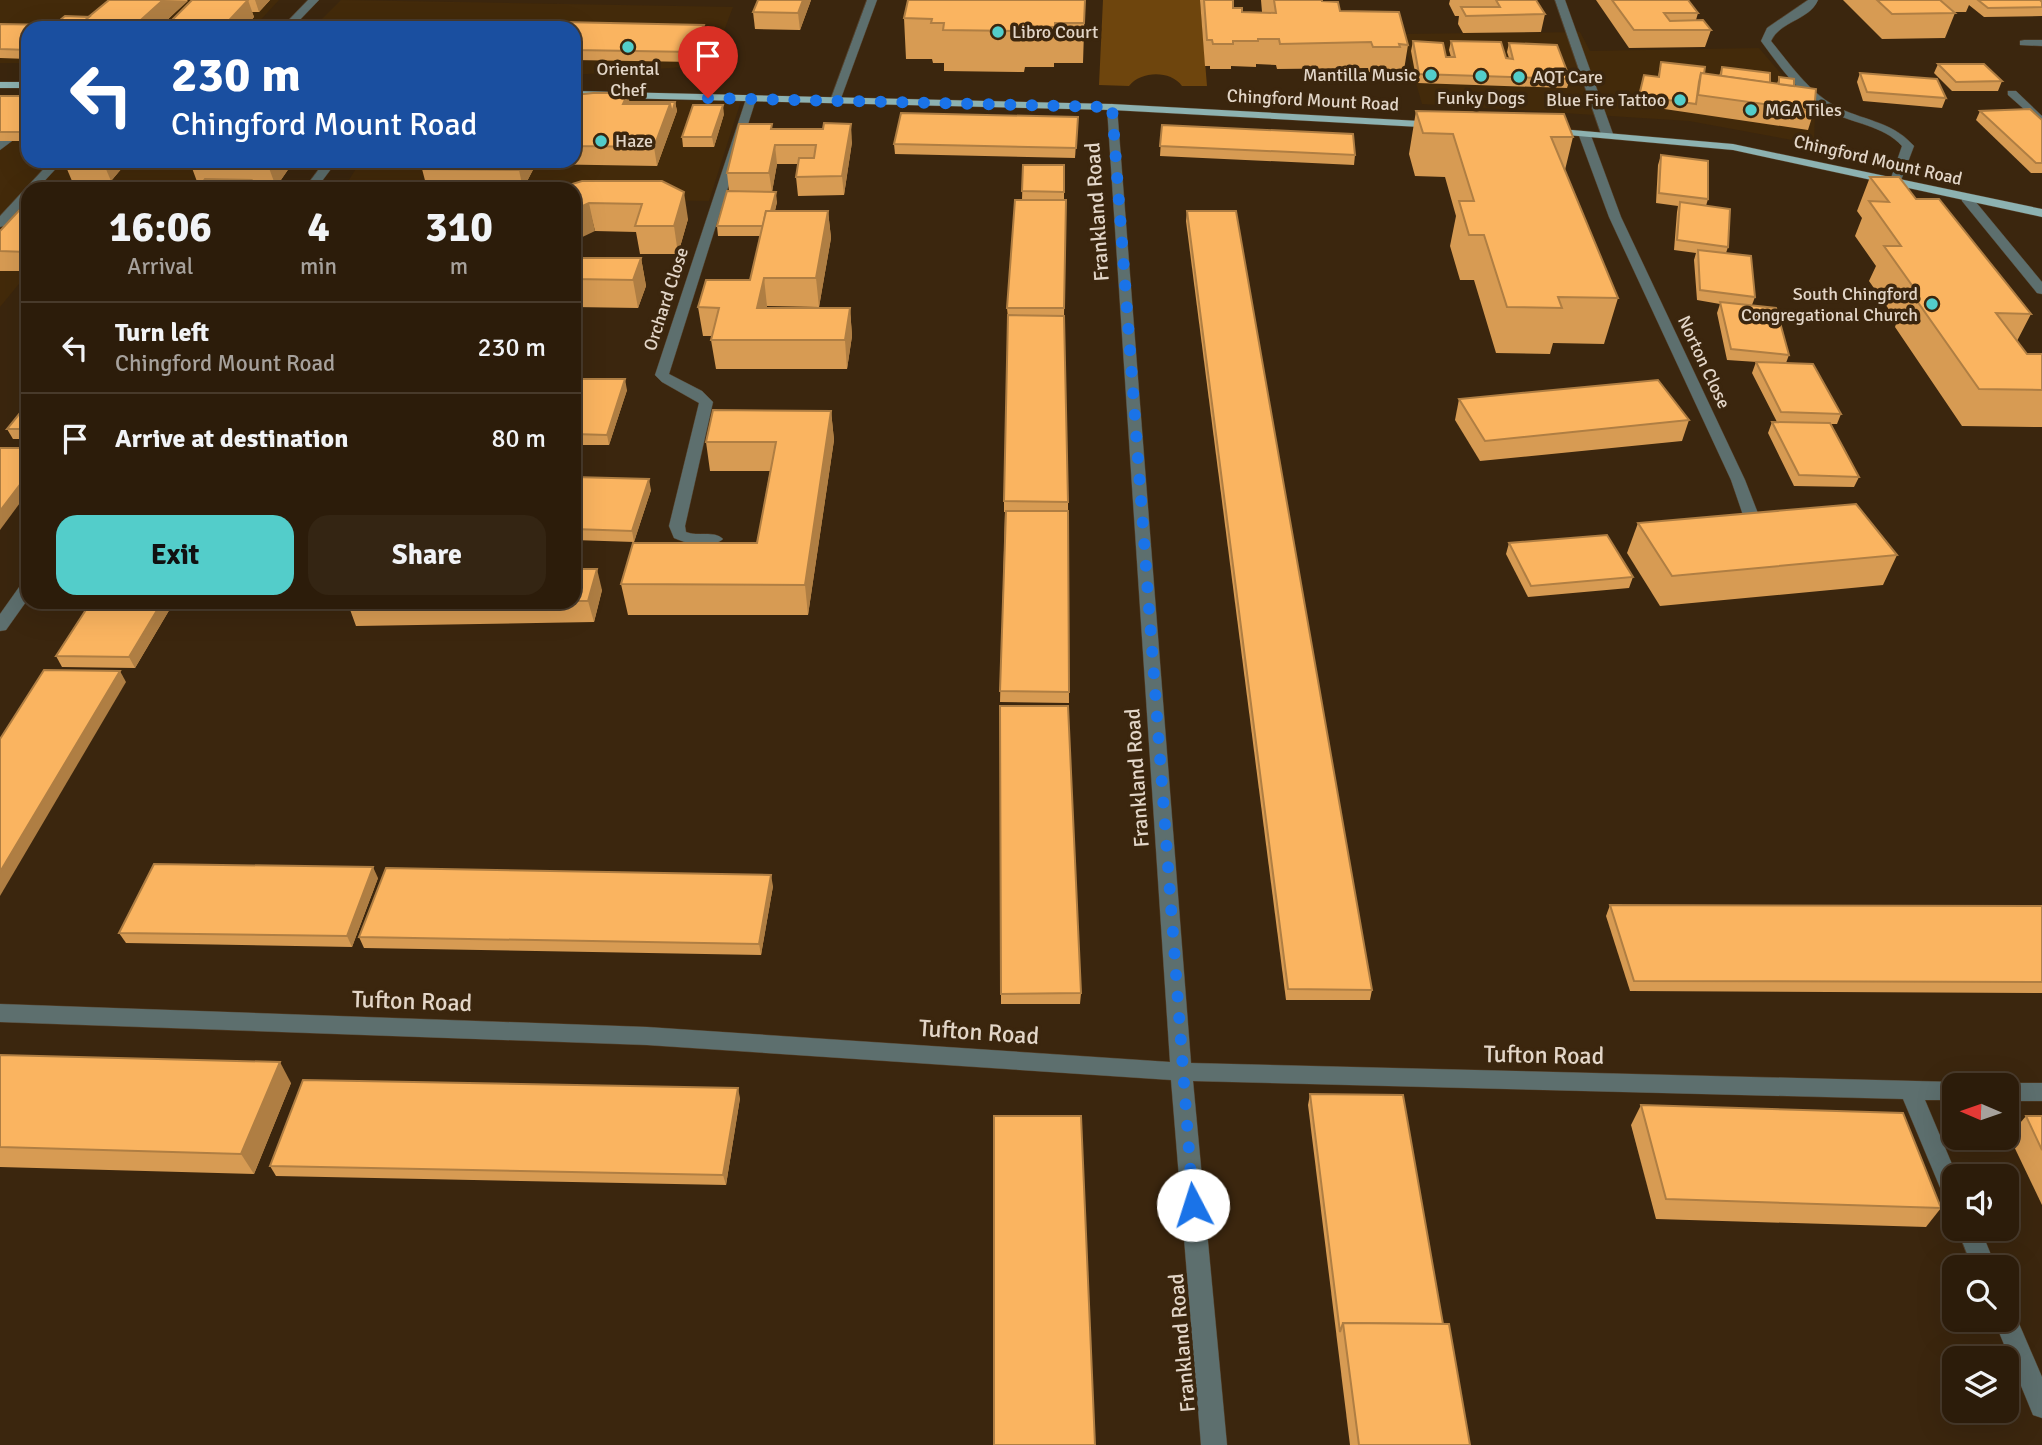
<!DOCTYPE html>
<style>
:root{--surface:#2c1c0a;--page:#342513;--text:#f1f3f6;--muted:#a6a19c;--line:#483a2b;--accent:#53cdca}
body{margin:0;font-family:Signika,sans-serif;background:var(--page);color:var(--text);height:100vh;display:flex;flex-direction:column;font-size:26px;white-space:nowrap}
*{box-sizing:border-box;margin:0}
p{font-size:23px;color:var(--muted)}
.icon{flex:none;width:38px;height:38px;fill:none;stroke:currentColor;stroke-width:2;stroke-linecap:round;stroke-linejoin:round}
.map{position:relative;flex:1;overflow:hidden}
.side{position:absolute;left:21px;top:182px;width:560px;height:427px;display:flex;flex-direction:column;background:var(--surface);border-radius:21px;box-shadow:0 7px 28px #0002,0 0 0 2px var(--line)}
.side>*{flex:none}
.hud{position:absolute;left:21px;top:21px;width:560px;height:147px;border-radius:21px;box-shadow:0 7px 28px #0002,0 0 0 2px var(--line);background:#1a4fa0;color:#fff;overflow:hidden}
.needle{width:46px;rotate:272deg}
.tools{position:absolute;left:1942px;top:1073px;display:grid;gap:14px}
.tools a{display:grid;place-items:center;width:77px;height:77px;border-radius:14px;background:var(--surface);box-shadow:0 7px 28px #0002,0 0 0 2px var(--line);font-size:35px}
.pin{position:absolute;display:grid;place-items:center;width:60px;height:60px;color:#fff;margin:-72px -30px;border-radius:50% 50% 50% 0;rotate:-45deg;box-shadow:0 0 7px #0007}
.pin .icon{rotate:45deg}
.me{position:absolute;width:77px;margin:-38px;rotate:355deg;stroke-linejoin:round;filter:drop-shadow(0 0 5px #0008)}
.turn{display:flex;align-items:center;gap:24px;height:147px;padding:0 35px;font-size:32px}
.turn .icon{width:91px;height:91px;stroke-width:2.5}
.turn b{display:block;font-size:49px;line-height:60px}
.eta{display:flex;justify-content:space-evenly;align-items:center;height:119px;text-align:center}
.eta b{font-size:42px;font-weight:700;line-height:49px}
.button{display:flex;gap:14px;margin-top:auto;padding:14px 35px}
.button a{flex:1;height:80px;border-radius:21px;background:var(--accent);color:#111;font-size:28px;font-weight:700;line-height:80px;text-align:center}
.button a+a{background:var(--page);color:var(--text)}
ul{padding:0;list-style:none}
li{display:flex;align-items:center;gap:21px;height:91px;padding:0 35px;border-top:2px solid var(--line)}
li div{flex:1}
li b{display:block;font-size:26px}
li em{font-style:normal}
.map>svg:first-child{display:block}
</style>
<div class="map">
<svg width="2042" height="1445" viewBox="0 0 2042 1445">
<rect width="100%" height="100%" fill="#3b260e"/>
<g fill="#432a0a">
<polygon points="0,0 279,0 253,28 28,28 28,63 0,63"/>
<polygon points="341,0 733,7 711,65 574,75 574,28 313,28"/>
<polygon points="1580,32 1590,51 1759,48 1815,113 1814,144 1689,121 1422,104 1402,34"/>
<polygon points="574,100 741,101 709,201 574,199 574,189 343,189 361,161 574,161"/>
<polygon points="0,101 28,101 28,161 294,161 276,188 102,186 99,189 28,189 28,273 0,307"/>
</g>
<path fill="#6e450d" d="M1103 0H1200L1207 86H1182C1170 70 1141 71 1129 86L1099 85Z"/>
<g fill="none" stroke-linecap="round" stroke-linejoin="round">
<g stroke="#56422c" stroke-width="1">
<g id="minor">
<polygon points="308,0 319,0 292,28 281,28"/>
<polygon points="867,0 877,0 840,101 831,103 830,101"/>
<polygon points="1555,0 1565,0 1613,134 1611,136 1601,134"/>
<path d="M1808 0H1818C1810 20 1780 21 1771 41 1790 64 1808 91 1835 106 1861 120 1891 121 1912 144L1914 146 1900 183 1890 181 1902 146C1883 125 1853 124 1829 111 1800 96 1780 67 1761 41L1767 28Z"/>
<polygon points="2024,40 2042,40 2042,46 2020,45 2020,41"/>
<polygon points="2008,91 2016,91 2042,116 2042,125 2008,95"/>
<path d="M751 96 756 99 669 374 702 391 713 402 685 526 686 532C698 537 714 530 723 539 711 549 687 544 674 538L669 526 699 403 662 382 655 375 746 99Z"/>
<polygon points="1112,104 1117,107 1191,1063 1955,1082 1963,1085 1955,1085 1955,1100 1925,1100 1957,1176 1955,1176 1955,1207 1947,1204 1903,1099 1193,1081 1227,1445 1201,1445 1171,1080 647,1045 0,1022 0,1004 647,1027 1170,1062 1107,107"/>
<polygon points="1580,131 1590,133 1621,217 1745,480 1759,516 1740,530 1730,530 1727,527 1743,515 1731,480 1609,217 1578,133"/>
<polygon points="6,138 12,141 0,150 0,141"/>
<polygon points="51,161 63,161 37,189 28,189 28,199 4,226 0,227 0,216"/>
<polygon points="325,161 337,161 316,189 304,189"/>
<polygon points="118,183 237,185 243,189 97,189"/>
<polygon points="1962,195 1970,195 2042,282 2042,294 2037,293 1962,201"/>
<polygon points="28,582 28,599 6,630 0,631 0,614 22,583"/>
<polygon points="2007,1083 2042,1083 2042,1101 2007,1101 2007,1085 2001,1085"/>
<polygon points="1957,1228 1980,1228 1996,1267 1972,1267"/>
<polygon points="2007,1309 2014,1312 2042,1377 2042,1418 2033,1415 1994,1320 2007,1320"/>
</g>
</g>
<g stroke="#56422c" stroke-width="1">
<g id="major">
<rect x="0" y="82" width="28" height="6"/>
<polygon points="574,91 1112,104 1438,122 1444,125 1438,128 1112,110 574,97"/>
<polygon points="1549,128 1733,144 2042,209 2042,217 1733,150 1545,133 1545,129"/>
</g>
</g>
<use href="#minor" fill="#5d6f6e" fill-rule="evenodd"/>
<use href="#major" fill="#8db2b1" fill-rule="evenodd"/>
</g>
<g fill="#d79b53">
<polygon points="109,0 188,0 162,25 168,25 192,0 270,0 259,12 252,12 254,17 244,28 28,28 28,59 0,58 0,24 54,25 89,17"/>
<polygon points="811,0 800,30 755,29 753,12"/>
<polygon points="1085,0 1083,63 1054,63 1054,67 1025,67 1024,72 944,71 944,63 933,63 932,59 906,59 904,18"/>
<polygon points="1200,0 1233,0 1233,8 1242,12 1262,12 1261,0 1322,0 1322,1 1340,11 1408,45 1404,70 1396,70 1396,73 1369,72 1368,68 1277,69 1276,65 1256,64 1256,67 1231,66 1231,69 1210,69 1210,66 1205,66"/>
<polygon points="1450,0 1536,0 1545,14 1541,32 1463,33 1458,24 1459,16 1455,16 1449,4"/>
<polygon points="1596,0 1688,0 1698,13 1696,20 1711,30 1705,47 1629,48"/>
<polygon points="1843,0 2042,0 2042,16 1984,17 1969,5 1966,12 1953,12 1955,13 1945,38 1882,39"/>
<polygon points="574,28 706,34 694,62 574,60"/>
<polygon points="1413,41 1446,57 1451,57 1449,50 1451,41 1509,58 1507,52 1509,43 1570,79 1567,88 1417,83 1411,51"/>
<polygon points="1661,62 1704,74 1719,76 1722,67 1770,83 1777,84 1779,77 1794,86 1814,111 1808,130 1637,105 1644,75 1658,77"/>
<polygon points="1938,64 2002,81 1998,91 1952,91 1934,73"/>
<polygon points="1860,73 1946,98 1942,108 1863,101 1857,82"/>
<polygon points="574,95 629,102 675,102 677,111 657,166 536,164 523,189 427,188 422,169 426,161 574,161"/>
<rect x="0" y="96" width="28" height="45"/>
<polygon points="1416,111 1573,137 1565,170 1618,298 1604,344 1553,343 1550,354 1496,353 1474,280 1460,280 1450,246 1456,216 1445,177 1415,176 1409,154"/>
<polygon points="1980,111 2042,120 2042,173 2031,173 1976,120"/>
<polygon points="724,114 714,147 683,147 682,137"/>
<polygon points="1078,117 1075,158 895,154 894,144"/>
<polygon points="1162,125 1355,155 1354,165 1160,156"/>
<polygon points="773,129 852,142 844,195 798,196 796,177 798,164 777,164 772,192 777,202 775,211 828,211 831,238 819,307 767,306 767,308 850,308 852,336 847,369 716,369 711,340 712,336 703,336 698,307 750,280 760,236 718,236 717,226 729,191 727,173"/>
<polygon points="1661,155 1708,199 1706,206 1728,247 1726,253 1755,297 1752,305 1789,355 1786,363 1841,414 1837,424 1831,424 1859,477 1854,487 1794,486 1768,433 1772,422 1777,422 1752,373 1756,362 1757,362 1727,360 1717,313 1720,304 1697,300 1694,260 1696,253 1674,250 1677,212 1678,206 1656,203 1658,165"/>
<polygon points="128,161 111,181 72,181 64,162"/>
<polygon points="198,161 294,161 276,187 253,187 254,189 199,187 192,168"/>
<polygon points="1023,165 1064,165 1064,200 1066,200 1064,317 1068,502 1069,703 1000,702 1005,512 1004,512 1004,501 1008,318 1007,308 1022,200"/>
<polygon points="1870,177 1916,199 2031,314 2017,341 2027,354 2042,354 2042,427 1962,426 1895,327 1897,321 1869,281 1876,266 1855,236 1862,218 1857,211"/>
<polygon points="582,181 688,219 678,254 640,254 636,232 595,231"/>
<polygon points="28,204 28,271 0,271 0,231"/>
<polygon points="1187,211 1372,990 1370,1000 1286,1000 1186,221"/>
<polygon points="574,258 641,258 646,286 638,308 574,307"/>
<polygon points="574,379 627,390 609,445 574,445"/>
<polygon points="1459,399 1689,420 1682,441 1480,461 1455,420"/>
<polygon points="28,403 28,439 13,439 7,429"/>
<polygon points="831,411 834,440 808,615 628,615 621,584 757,543 770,471 710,471 706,442"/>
<polygon points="574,477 651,490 634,542 574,540"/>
<polygon points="1638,523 1897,555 1883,585 1660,606 1627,553"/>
<polygon points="1509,543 1633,577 1629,588 1528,597 1506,554"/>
<polygon points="574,569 602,590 594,622 356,626 348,604 349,602 574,602"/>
<polygon points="91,602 174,602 135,668 62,667 56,656"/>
<polygon points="1000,706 1081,993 1080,1004 1001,1004"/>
<polygon points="378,878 352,947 126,943 119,933"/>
<polygon points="773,886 761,955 364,948 359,937"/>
<polygon points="1610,905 2042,906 2042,993 1630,991 1606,916"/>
<polygon points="0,1055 291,1083 254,1174 0,1167"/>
<polygon points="1310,1094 1443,1324 1470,1445 1350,1445 1308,1105"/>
<polygon points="740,1098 726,1185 276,1176 270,1166"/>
<polygon points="1641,1105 1941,1208 1926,1227 1656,1219 1631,1125"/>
<polygon points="2026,1116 2042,1116 2042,1205 2009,1136"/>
</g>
<g fill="#af7e43">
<polygon points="163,0 188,1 158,28 132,28"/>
<polygon points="248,0 254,17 244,28 222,28"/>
<polygon points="255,0 270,0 259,12"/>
<polygon points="803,0 811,0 800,30 798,13"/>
<polygon points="704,25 706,34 694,62 693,52"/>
<polygon points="628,93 631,111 623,104"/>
<polygon points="675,102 677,111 657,166 654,147 670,104"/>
<polygon points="723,105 724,114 714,147 712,137"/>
<polygon points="851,124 852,142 844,195 842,176"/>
<polygon points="775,145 777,164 772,192 769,173"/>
<polygon points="104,161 128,161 111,181 103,162"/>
<polygon points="274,161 294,161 276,187 269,168"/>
<polygon points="524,161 536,161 536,164 523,189 519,170"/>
<polygon points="251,180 254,189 244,189"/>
<polygon points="684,192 688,219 678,254 674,226"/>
<polygon points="776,192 777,202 768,236 766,226"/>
<polygon points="589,203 595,231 574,241 574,210"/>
<polygon points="828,211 831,238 819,307 816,278"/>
<polygon points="641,258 646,286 638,308 633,280"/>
<polygon points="764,278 767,306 760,336 757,308"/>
<polygon points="850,308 852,336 847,369 845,340"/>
<polygon points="625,379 627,390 609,445 607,435"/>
<polygon points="831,411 834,440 808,615 805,585"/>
<polygon points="28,474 28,492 0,530 0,511"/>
<polygon points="649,479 651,490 634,542 632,531"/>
<polygon points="597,569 602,590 594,622 588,601"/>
<polygon points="162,602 174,602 135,668 129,657"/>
<polygon points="120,671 126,682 0,896 0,872"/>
<polygon points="373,867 378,878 352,947 347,936"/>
<polygon points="771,875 773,886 761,955 759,944"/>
<polygon points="280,1062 291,1083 254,1174 241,1154"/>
<polygon points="738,1088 740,1098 726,1185 723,1175"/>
</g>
<g fill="#fab460" stroke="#af7e43" stroke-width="2">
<polygon points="109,0 163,0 132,28 75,28"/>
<polygon points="192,0 248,0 222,28 164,28"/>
<polygon points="758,0 803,0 798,13 753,12"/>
<polygon points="908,0 1085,0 1084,23 1055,23 1055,27 1025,26 1024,31 943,30 944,23 931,23 932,19 904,18"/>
<polygon points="1204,0 1233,0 1233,8 1242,8 1242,12 1276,13 1274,0 1322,0 1322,1 1338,2 1340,11 1399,12 1408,45 1399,44 1400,47 1373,47 1371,42 1280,44 1279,39 1258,39 1258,41 1233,41 1233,44 1213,44 1212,40 1207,40"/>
<polygon points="1496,0 1536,0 1545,14 1466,16 1461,7 1500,7"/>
<polygon points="1612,0 1688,0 1698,13 1664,13 1670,21 1703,20 1711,30 1634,30"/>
<polygon points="1877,0 1940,0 1955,13 1892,14"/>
<polygon points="1978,0 2040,0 2042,2 2042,7 1988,8"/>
<polygon points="65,16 89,17 75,28 28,28 28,50 0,49 0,24 54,25"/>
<polygon points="562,22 704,25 693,52 574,50 574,28 559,28"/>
<polygon points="148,24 168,25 164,28 144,28"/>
<polygon points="1413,41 1443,43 1446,57 1455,57 1451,41 1501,42 1506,58 1513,59 1509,43 1557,45 1570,79 1419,74"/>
<polygon points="1661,62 1705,67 1704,74 1701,73 1699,82 1696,104 1639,96 1644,75 1659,77"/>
<polygon points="1938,64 1984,64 2002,81 1956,82"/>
<polygon points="1722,67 1770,73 1770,83 1721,76"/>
<polygon points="1701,73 1816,89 1814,111 1698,95"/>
<polygon points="1860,73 1937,79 1946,98 1867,92"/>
<polygon points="1779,77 1794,79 1794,86 1779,84"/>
<polygon points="593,93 628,93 623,104 670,104 654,147 574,146 574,95"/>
<rect x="0" y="96" width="28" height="36"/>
<polygon points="629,102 675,102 672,113 670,104 628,104"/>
<polygon points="693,105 723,105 712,137 682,137"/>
<polygon points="2030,109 2042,120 2042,163 2036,163 1980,111"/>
<polygon points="1416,111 1564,114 1573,137 1551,137 1618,298 1558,297 1562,308 1507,307 1484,235 1469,235 1459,201 1474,201 1453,134 1423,133"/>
<polygon points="901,113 1078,117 1076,148 894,144"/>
<polygon points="824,123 851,124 842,176 796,177 799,158 814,158 816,145 775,145 769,173 727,173 739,124 772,124 771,129 823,129"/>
<polygon points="1162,125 1353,134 1355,155 1160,146"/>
<polygon points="1661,155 1708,161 1708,199 1659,193"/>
<polygon points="65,161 104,161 103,162 64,162"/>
<polygon points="198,161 274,161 269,168 192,168"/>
<polygon points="426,161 524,161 519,170 422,169"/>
<polygon points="1023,165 1064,165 1064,192 1022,191"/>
<polygon points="1870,177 1899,177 1916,199 1939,199 2031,314 1996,313 2027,354 2042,354 2042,390 1979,389 1910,291 1916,291 1884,246 1901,246 1869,201 1889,202"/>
<polygon points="205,179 251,180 244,189 198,189"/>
<polygon points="582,181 662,181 684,192 674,226 635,226 642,204 589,203 574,210 574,189 556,189"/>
<polygon points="364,188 412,188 364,189"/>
<polygon points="727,191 776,192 771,211 766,211 763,226 717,226"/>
<polygon points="1015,200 1066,200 1064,308 1007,308"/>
<polygon points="1680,202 1730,209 1728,247 1677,240"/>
<polygon points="25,204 28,204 28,249 26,252 0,251 0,231"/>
<polygon points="766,211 828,211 816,278 764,278 757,308 850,308 845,340 711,340 719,308 698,307 706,280 750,280"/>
<polygon points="1187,211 1236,211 1372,990 1288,989"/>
<polygon points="1698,250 1751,256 1755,297 1700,290"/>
<polygon points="574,258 641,258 633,280 574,279"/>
<polygon points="1720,302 1776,308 1789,355 1731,349"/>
<polygon points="1008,315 1064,316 1068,502 1004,501"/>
<polygon points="1756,362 1813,364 1841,414 1781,412"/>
<polygon points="574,379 625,379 607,435 574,434"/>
<polygon points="1658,380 1689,420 1485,441 1459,399"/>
<polygon points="28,403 28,429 7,429"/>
<polygon points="713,410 831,411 805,585 621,584 633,543 757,543 776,442 706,442"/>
<polygon points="1772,422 1830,423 1859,477 1799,475"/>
<polygon points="0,448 28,448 28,474 0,511"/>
<polygon points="574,477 649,479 632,531 574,529"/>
<polygon points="1856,504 1897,555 1672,576 1638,523"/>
<polygon points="1006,511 1068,511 1069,692 1000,691"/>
<polygon points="1607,535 1633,577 1531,586 1509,543"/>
<polygon points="574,569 597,569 588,601 574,601"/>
<polygon points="91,602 162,602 129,657 56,656"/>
<polygon points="349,602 508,602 348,604"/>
<polygon points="44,670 120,671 0,872 0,739"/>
<polygon points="1000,706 1068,706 1081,993 1001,994"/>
<polygon points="154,864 373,867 347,936 119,933"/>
<polygon points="386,868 771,875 759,944 359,937"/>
<polygon points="1610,905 2042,906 2042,982 1634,981"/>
<polygon points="0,1055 280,1062 241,1154 0,1147"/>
<polygon points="303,1080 738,1088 723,1175 270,1166"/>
<polygon points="1310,1094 1403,1095 1443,1324 1343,1323 1340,1332"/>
<polygon points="1641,1105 1903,1113 1941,1208 1666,1199"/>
<polygon points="994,1116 1081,1116 1095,1445 994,1445"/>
<polygon points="2026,1116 2042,1116 2042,1150"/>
<polygon points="1343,1323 1449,1324 1470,1445 1359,1445"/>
</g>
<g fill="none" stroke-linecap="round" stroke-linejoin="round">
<polyline stroke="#1a73e8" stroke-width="12" stroke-dasharray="0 21.6" points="708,98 1112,107 1193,1205"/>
</g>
<g fill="#53cdca" stroke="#3b260e" stroke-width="2.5">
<circle cx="998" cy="32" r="7"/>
<circle cx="628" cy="47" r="7"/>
<circle cx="1431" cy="75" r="7"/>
<circle cx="1481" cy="76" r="7"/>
<circle cx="1519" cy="77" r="7"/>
<circle cx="1680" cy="100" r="7"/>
<circle cx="1751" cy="110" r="7"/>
<circle cx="601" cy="141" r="7"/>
<circle cx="1932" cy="304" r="7"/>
</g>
<g text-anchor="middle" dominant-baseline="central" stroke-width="7" stroke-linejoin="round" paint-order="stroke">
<g font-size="18" fill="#e3d6c8" stroke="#3b260e" text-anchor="start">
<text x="1012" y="32">Libro Court</text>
<text x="628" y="69" text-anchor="middle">Oriental<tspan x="628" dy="21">Chef</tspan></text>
<text x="1417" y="75" text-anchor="end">Mantilla Music</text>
<text x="1533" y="77">AQT Care</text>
<text x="1481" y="98" text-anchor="middle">Funky Dogs</text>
<text x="1666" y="100" text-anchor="end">Blue Fire Tattoo</text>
<text x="1765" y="110">MGA Tiles</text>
<text x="615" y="141">Haze</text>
<text x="1918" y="294" text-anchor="end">South Chingford<tspan x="1918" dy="21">Congregational Church</tspan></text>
</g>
<g font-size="18" fill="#e3d6c8" stroke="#3b260e">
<text transform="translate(1313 100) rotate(3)">Chingford Mount Road</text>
<text transform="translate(1878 160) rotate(13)">Chingford Mount Road</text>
<text transform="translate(666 299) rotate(-72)">Orchard Close</text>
<text transform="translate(1704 362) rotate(65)">Norton Close</text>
</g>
<g font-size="21" fill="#e3d6c8" stroke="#3b260e">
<text transform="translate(1097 212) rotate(-94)">Frankland Road</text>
<text transform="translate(1137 778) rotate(-94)">Frankland Road</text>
<text transform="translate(1182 1343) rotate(-95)">Frankland Road</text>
</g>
<g font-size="24" fill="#e3d6c8" stroke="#3b260e">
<text transform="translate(412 1001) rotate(2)">Tufton Road</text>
<text transform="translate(979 1032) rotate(4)">Tufton Road</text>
<text transform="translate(1544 1055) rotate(1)">Tufton Road</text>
</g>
</g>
</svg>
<div class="tools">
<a><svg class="needle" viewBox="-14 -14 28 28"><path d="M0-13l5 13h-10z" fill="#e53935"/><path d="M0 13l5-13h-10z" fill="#a6a19c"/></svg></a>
<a><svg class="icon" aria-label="sound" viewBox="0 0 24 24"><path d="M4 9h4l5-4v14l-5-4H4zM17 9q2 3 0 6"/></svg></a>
<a><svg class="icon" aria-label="search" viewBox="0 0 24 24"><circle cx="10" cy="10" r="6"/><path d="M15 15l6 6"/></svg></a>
<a><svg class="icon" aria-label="layers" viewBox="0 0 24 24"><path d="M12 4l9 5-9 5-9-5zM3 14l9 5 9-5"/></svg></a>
</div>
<div class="pin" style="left:708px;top:98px;background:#d93025"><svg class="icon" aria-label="arrive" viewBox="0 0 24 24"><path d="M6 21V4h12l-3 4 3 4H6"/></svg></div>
<svg class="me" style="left:1193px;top:1205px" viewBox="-20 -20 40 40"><circle r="19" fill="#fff"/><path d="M0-13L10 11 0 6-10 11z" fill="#1a73e8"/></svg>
<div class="hud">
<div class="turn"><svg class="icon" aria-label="left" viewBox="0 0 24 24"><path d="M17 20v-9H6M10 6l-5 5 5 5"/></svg><div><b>230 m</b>Chingford Mount Road</div></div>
</div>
<section class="side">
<div class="eta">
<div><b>16:06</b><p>Arrival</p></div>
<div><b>4</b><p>min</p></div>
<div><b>310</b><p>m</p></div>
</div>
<ul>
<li><svg class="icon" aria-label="left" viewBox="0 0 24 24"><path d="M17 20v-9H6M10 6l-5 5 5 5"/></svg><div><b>Turn left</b><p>Chingford Mount Road</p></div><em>230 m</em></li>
<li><svg class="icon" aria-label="arrive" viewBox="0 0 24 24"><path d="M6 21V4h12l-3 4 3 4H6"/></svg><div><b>Arrive at destination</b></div><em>80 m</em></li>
</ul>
<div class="button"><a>Exit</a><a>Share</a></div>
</section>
</div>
